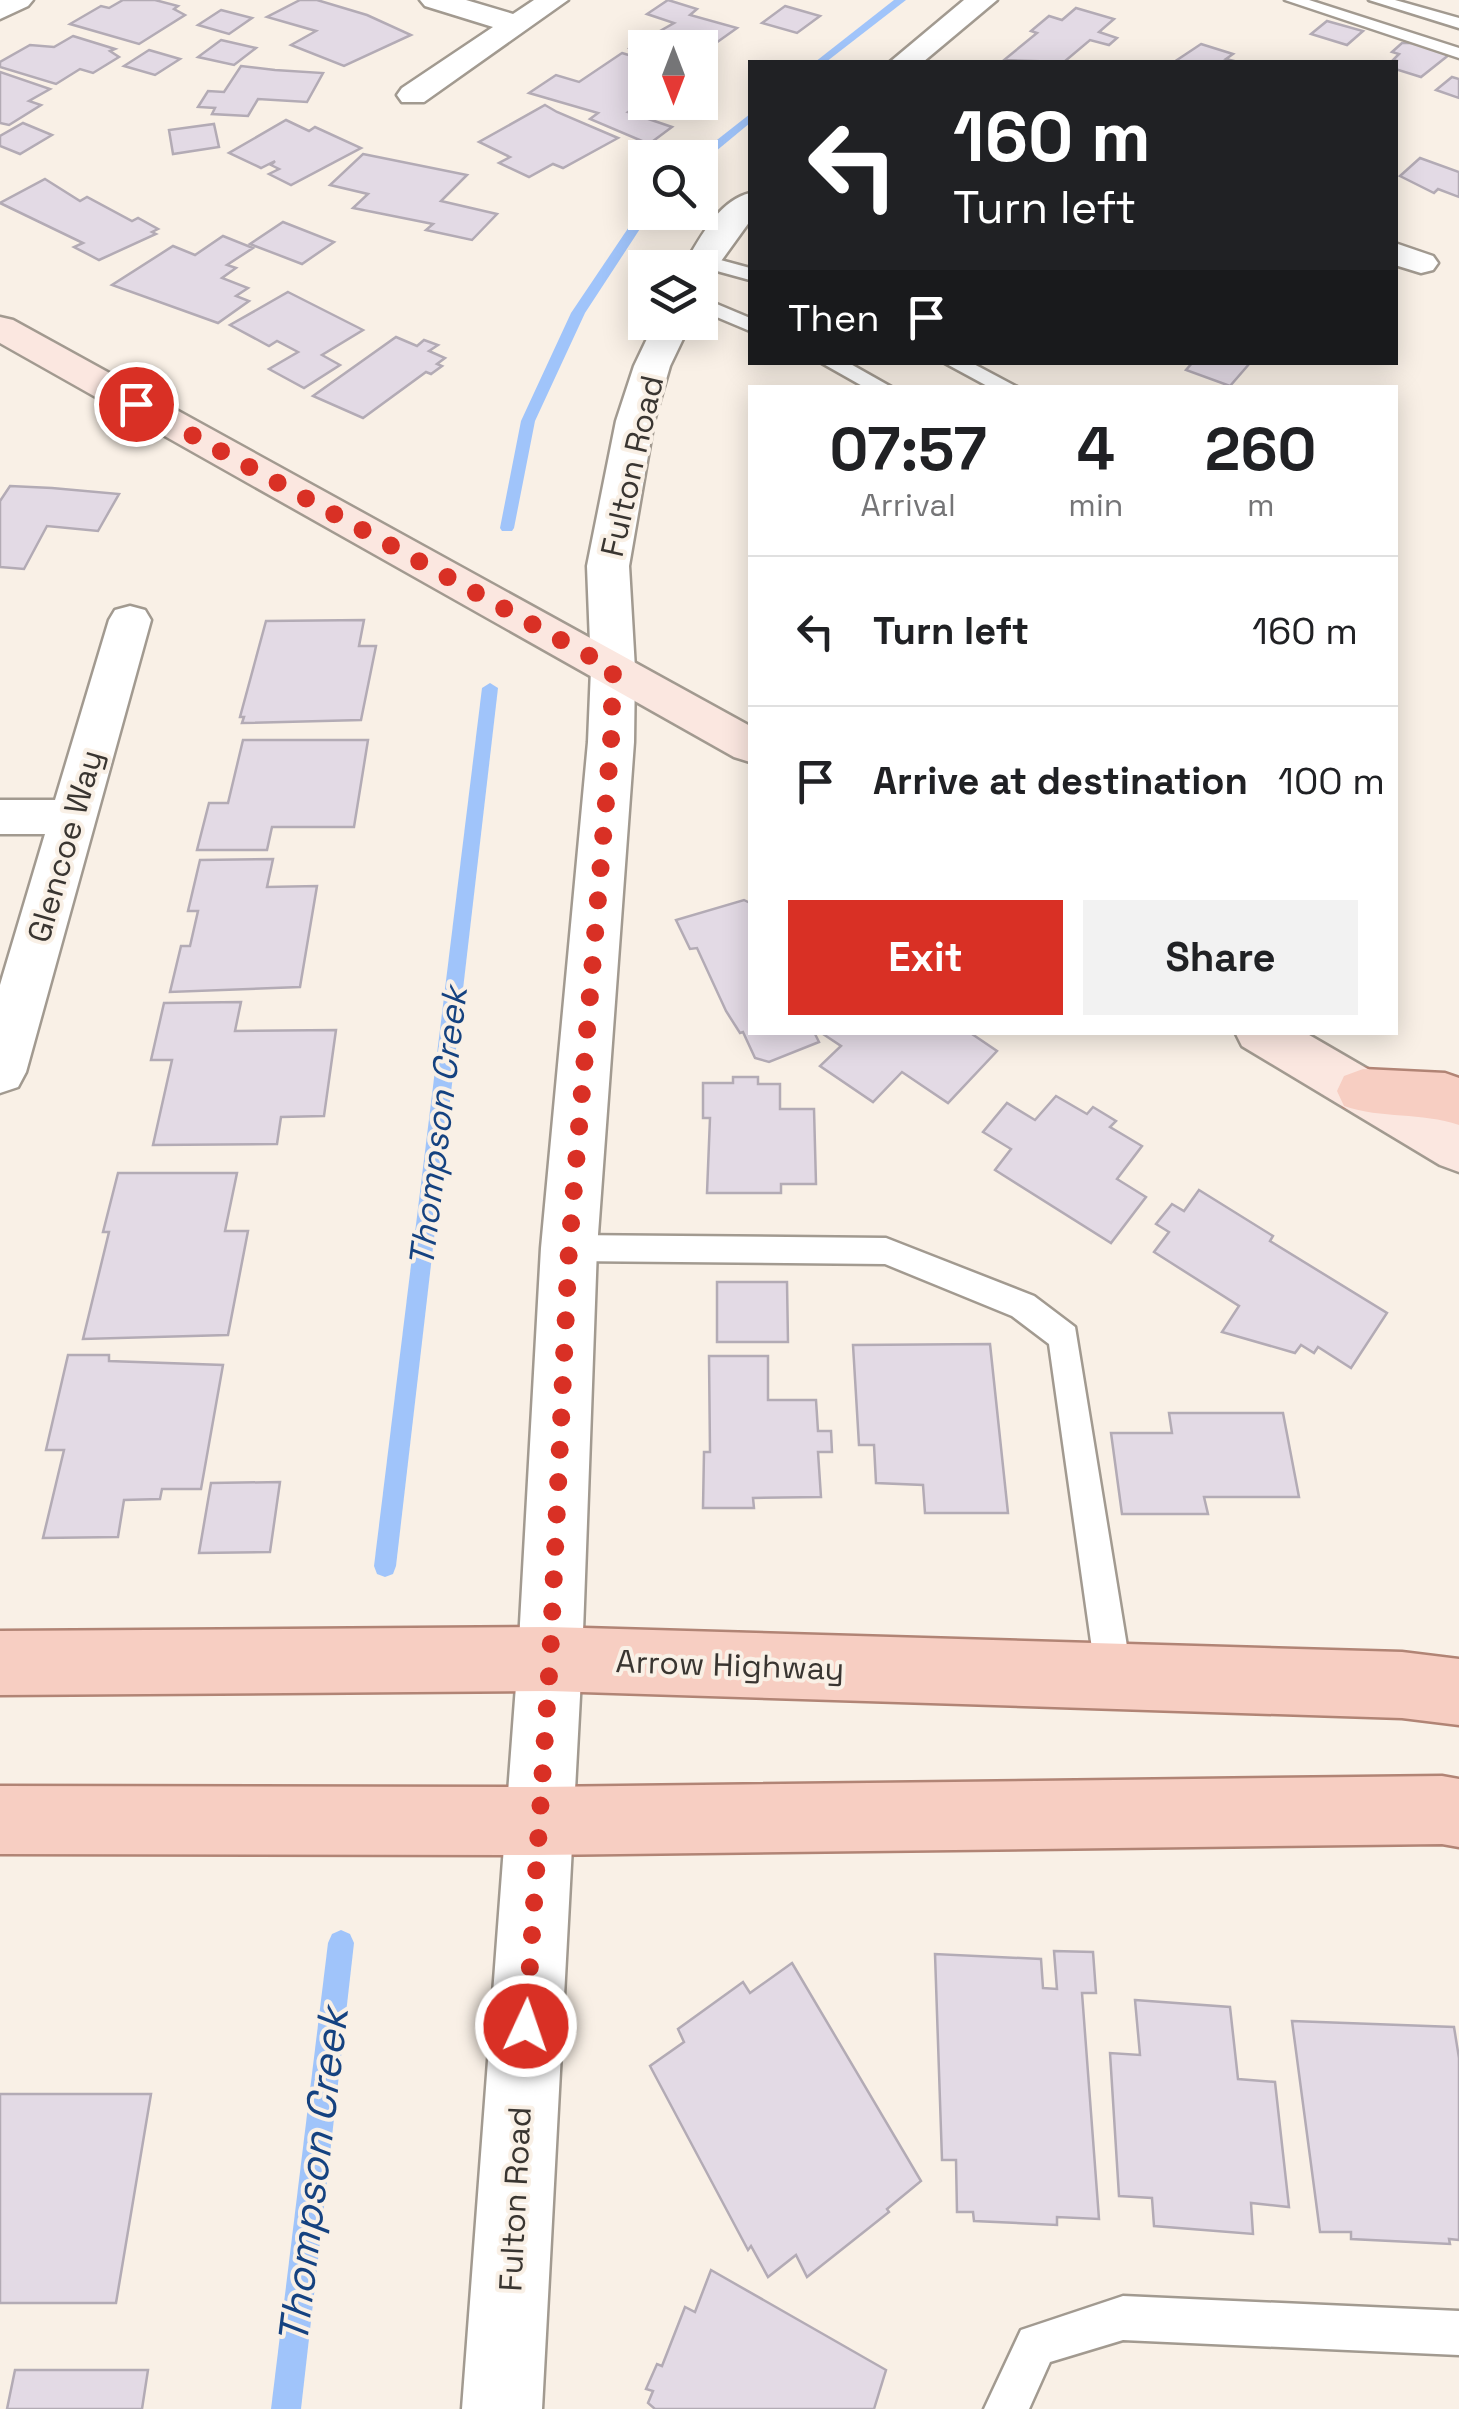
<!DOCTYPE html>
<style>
:root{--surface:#fff;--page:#f2f2f2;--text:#202124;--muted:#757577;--line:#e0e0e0;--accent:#d93025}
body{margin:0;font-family:"Space Grotesk",sans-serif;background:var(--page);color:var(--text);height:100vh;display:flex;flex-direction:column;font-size:38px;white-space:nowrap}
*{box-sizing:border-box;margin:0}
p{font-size:32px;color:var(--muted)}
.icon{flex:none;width:55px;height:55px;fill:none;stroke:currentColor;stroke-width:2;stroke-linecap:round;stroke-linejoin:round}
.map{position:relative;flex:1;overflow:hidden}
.panel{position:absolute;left:748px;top:385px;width:650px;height:650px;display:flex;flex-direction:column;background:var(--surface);border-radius:0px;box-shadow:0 5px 25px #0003}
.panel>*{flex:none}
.top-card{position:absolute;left:748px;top:60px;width:650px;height:305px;border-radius:0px;box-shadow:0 5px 25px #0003;background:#202124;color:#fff;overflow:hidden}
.needle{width:65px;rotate:180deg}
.tools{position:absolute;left:628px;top:30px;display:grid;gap:20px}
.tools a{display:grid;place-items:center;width:90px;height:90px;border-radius:0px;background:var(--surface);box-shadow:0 5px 25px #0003;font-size:50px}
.pin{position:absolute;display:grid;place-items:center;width:85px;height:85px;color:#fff;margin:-42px;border:5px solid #fff;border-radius:50%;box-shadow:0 2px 10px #0007}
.me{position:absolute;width:110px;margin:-55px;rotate:3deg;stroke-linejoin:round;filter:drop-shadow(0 0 8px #0008)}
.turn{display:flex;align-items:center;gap:35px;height:210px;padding:0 40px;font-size:45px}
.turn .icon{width:130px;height:130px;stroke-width:2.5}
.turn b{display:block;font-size:70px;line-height:85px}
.then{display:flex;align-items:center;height:95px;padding:0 40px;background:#0003;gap:20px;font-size:38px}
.eta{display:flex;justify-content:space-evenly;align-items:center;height:170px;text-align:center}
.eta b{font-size:60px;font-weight:700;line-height:70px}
.cta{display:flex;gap:20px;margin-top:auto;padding:20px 40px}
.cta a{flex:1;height:115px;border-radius:0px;background:var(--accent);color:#fff;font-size:40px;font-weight:700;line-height:115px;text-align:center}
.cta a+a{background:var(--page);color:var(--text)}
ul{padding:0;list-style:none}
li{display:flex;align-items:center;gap:30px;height:150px;padding:0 40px;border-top:2px solid var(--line)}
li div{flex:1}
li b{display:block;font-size:38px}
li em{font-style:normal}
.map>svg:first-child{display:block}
</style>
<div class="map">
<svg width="1459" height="2409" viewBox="0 0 1459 2409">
<rect width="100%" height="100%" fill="#f9f0e6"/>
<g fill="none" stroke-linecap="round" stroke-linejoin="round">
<g fill="#a0c4fa" fill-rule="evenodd">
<polygon points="894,0 906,0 826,62 815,62"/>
<polygon points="750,114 750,123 704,161 694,158"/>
<polygon points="645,208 645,212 651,212 585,313 535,421 514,528 512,531 502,531 500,528 521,421 571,313 641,209"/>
<polygon points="490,683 498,688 396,1566 393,1574 385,1577 377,1574 374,1566 482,688"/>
<polygon points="341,1930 350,1934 354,1943 301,2409 271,2409 328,1943 332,1934"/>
</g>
</g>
<g fill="#e3dae5" stroke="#b3abb5" stroke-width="2.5">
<polygon points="123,0 155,0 178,6 174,9 185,15 139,44 70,24 101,6 109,8"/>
<polygon points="300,0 317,0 367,15 411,35 344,66 291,45 316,31 267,17"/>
<polygon points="668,0 697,9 690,15 737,28 709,48 695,44 690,48 645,48 645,52 630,48 674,23 647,14"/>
<polygon points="785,6 820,16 797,33 762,23"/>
<polygon points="1076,8 1114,19 1099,32 1117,38 1109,45 1090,40 1064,62 1004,60 1037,33 1031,31 1049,16 1062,20"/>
<polygon points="221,10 252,18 229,34 198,25"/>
<polygon points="1327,21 1363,31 1347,45 1311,34"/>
<polygon points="73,36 115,49 110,51 119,57 93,73 80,69 56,84 0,67 0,62 30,45 54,47"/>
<polygon points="221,40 256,48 234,65 198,57"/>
<polygon points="1402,43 1412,43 1450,54 1421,77 1395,69 1397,61 1393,60 1399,54 1392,52"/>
<polygon points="1201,44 1233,54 1226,59 1238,62 1174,62"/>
<polygon points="149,50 180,59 155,75 124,66"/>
<polygon points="622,53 645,60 645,100 628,112 672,127 649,144 590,119 598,113 529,93 556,75 579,82"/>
<polygon points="241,66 275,70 323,73 307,102 258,99 248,116 212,114 215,108 198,107 208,91 224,92"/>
<polygon points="0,72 50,89 29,101 41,105 9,125 0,123"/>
<polygon points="1452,77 1459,79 1459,98 1436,90"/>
<polygon points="545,105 557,112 618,138 563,168 553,164 529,177 499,163 510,157 479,142"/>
<polygon points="286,120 309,131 315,127 361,148 291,185 269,174 279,169 271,165 275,161 261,168 229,153"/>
<polygon points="23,123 52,135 20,154 0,146 0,136"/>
<polygon points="214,124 219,147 173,154 169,130"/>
<polygon points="363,154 467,175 441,201 497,214 472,240 426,230 433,224 353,208 368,194 330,185"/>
<polygon points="1420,158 1459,172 1459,197 1438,189 1434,193 1400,176"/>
<polygon points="45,179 80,201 87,197 132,221 138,218 158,229 152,232 156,234 99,260 74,247 83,243 0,203"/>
<polygon points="283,222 334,242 302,264 250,244"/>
<polygon points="223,236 253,248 227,265 236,268 222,278 248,288 236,296 249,301 218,323 112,285 173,246 195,255"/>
<polygon points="288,292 363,330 322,355 340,365 304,388 269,369 298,352 277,341 269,346 230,325"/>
<polygon points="396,337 417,346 424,340 438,345 429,351 445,358 437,364 442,366 431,374 426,372 363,418 313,396"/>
<polygon points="1193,362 1248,362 1250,363 1230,386 1186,370"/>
<polygon points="10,486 52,488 119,494 98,531 47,526 24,569 0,567 0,501"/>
<polygon points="364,620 359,646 376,646 361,720 242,723 244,717 240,717 266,621"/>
<polygon points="243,740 368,740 354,827 272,827 267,850 197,850 209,803 228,803"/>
<polygon points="273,859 267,887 317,886 300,987 170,992 181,946 190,946 198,911 188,911 200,860"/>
<polygon points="744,900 750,903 750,1032 814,1032 819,1042 769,1062 755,1058 743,1032 740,1033 726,1011 697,948 690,949 676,920"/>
<polygon points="241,1002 235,1031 336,1030 324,1116 281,1117 277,1144 153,1145 172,1060 151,1060 164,1003"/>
<polygon points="820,1032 969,1032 997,1051 948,1103 902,1072 873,1102 820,1066 841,1046"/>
<polygon points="733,1077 758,1077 758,1084 780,1084 780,1109 814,1109 816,1184 781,1184 781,1193 707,1193 710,1118 703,1118 703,1083 733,1083"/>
<polygon points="1056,1096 1087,1114 1093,1107 1116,1121 1110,1127 1142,1146 1117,1179 1146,1197 1111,1243 995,1170 1011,1149 983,1132 1007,1103 1035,1120"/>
<polygon points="118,1173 237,1173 225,1231 248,1231 228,1335 83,1339 109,1232 103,1232"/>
<polygon points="1199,1190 1273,1236 1270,1241 1387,1313 1351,1368 1318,1347 1314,1353 1301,1345 1295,1353 1222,1332 1239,1306 1154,1252 1169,1232 1156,1224 1172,1204 1184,1211"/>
<polygon points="717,1282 787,1282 788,1342 717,1342"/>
<polygon points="990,1344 1008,1513 925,1513 923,1485 876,1483 874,1445 859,1445 853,1345"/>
<polygon points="68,1355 109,1355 109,1361 223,1365 201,1489 162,1489 160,1499 124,1500 118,1537 43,1538 64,1450 46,1450"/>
<polygon points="709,1356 768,1356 768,1400 816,1400 818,1431 831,1431 832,1452 818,1452 821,1497 753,1498 754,1508 703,1508 704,1452 710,1452"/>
<polygon points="1169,1413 1283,1413 1299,1497 1204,1497 1208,1514 1122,1514 1111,1433 1172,1433"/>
<polygon points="280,1482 270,1552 199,1553 211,1483"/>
<polygon points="1054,1951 1093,1952 1096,1993 1082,1993 1099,2219 1057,2217 1057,2225 974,2221 973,2212 957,2212 956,2160 942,2160 935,1954 1041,1959 1043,1988 1057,1989"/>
<polygon points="792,1963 921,2181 887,2209 889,2212 807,2277 796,2255 768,2277 751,2246 748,2250 650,2066 684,2042 678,2029 743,1982 750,1993"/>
<polygon points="1135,2000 1230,2007 1238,2079 1275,2082 1289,2207 1251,2203 1253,2234 1154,2226 1152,2198 1119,2196 1110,2053 1140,2055"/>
<polygon points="1292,2021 1454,2027 1459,2058 1459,2240 1449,2239 1450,2244 1351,2239 1351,2232 1320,2232"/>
<polygon points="0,2094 151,2094 116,2303 0,2303"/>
<polygon points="711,2270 886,2370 874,2409 655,2409 648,2403 653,2391 646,2389 657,2364 662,2366 685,2307 695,2312"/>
<polygon points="15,2370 148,2370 142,2409 7,2409"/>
</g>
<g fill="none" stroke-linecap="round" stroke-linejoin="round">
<g stroke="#a29a90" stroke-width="5">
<g id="lane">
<polygon points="1285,0 1309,0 1459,48 1459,58"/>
<polygon points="1369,0 1395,0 1459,18 1459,28"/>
<polygon points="702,255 750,268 750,280 695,265 693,261"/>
<polygon points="700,297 750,318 750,331 700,310"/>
<polygon points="820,362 847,362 893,388 866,388"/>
<polygon points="943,362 970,362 1019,388 991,388"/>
<polygon points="569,1235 886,1238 1034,1296 1075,1327 1132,1677 1127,1690 1114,1695 1101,1690 1096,1677 1049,1344 1012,1316 885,1264 569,1261 558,1257 554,1248 558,1239"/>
<polygon points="1123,2296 1459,2311 1459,2355 1123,2340 1050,2362 1029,2409 984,2409 1021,2330"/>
</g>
</g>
<g stroke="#a29a90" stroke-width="5">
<g id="street">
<polygon points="0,0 33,0 28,6 0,19"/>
<polygon points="420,0 466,0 513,14 534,0 568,0 424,102 402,102 397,95 402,88 493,27 425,6"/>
<polygon points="964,0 997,0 923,62 890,62"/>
<path d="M750 193V221L711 275 700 278V268H682C699 241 717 201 750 193Z"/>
<polygon points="1395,243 1433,256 1438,263 1433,270 1421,273 1395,265"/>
<polygon points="655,322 691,322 670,366 654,421 629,566 635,669 634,742 597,1248 582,1659 542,2409 462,2409 518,1659 541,1248 588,742 591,669 587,566 616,421 634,366"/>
<polygon points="130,606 145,610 151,620 26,1072 18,1087 0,1093 0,985 45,834 0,834 0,800 55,800 109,620 115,610"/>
</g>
</g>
<g stroke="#a29a90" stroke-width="5">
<g id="secondary">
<polygon points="0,317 13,320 750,726 750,762 734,757 0,343"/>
<polygon points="1235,1032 1304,1032 1459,1122 1459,1172 1440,1165 1242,1046"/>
</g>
</g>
<g stroke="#b18475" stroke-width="5">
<g id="primary">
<path d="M1363 1069 1445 1073 1459 1078V1125C1421 1112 1382 1119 1344 1106L1337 1091 1344 1076Z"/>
<polygon points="550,1627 1402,1652 1459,1659 1459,1725 1402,1718 550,1691 0,1695 0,1631"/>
<polygon points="1442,1776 1459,1779 1459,1847 1442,1844 538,1855 0,1854 0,1786 538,1787"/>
</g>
</g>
<use href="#lane" fill="#fff" fill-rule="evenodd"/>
<use href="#street" fill="#fff" fill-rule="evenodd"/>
<use href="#secondary" fill="#fbe7e0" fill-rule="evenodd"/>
<use href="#primary" fill="#f7cec2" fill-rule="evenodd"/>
</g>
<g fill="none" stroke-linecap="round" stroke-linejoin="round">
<polyline stroke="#d93025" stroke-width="18" stroke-dasharray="0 32.4" points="136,404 613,669 611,742 569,1248 550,1660 526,2026"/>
</g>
<g text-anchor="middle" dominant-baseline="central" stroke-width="8" stroke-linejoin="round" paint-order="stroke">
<g font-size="32" fill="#393531" stroke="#f9f0e6">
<text transform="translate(632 466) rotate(-77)">Fulton Road</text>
<text transform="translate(65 846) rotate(-74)">Glencoe Way</text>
<text transform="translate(730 1665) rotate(2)">Arrow Highway</text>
<text transform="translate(515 2199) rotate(-87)">Fulton Road</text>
</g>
<g font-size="35" font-style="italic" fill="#154280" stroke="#f9f0e6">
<text transform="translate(438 1127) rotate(-83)">Thompson Creek</text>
</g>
<g font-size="42" font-style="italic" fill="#154280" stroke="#f9f0e6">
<text transform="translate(313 2176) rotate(-83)">Thompson Creek</text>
</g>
</g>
</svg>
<div class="tools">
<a><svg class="needle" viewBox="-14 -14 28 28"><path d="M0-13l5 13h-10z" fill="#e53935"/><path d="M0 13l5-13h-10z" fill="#757577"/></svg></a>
<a><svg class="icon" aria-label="search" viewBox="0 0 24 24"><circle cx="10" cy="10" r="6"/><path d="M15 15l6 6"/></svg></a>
<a><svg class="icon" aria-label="layers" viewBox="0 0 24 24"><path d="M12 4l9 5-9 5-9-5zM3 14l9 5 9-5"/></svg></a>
</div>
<div class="pin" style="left:136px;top:404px;background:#d93025"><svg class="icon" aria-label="arrive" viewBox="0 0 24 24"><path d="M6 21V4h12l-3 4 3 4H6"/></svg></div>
<svg class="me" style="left:526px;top:2026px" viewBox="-20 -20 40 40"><circle r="17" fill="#d93025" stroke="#fff" stroke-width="3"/><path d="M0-11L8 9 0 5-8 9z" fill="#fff"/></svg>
<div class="top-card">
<div class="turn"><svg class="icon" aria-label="left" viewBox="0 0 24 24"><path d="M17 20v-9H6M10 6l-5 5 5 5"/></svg><div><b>160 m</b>Turn left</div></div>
<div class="then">Then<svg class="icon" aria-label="arrive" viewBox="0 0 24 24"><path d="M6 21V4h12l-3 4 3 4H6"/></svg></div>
</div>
<section class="panel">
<div class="eta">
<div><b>07:57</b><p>Arrival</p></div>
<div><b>4</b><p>min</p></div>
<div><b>260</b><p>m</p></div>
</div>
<ul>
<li><svg class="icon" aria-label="left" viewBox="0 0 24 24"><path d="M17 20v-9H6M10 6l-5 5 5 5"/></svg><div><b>Turn left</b></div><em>160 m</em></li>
<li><svg class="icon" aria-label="arrive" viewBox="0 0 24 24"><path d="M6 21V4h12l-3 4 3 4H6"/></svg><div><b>Arrive at destination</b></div><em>100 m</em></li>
</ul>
<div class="cta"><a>Exit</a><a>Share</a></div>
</section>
</div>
